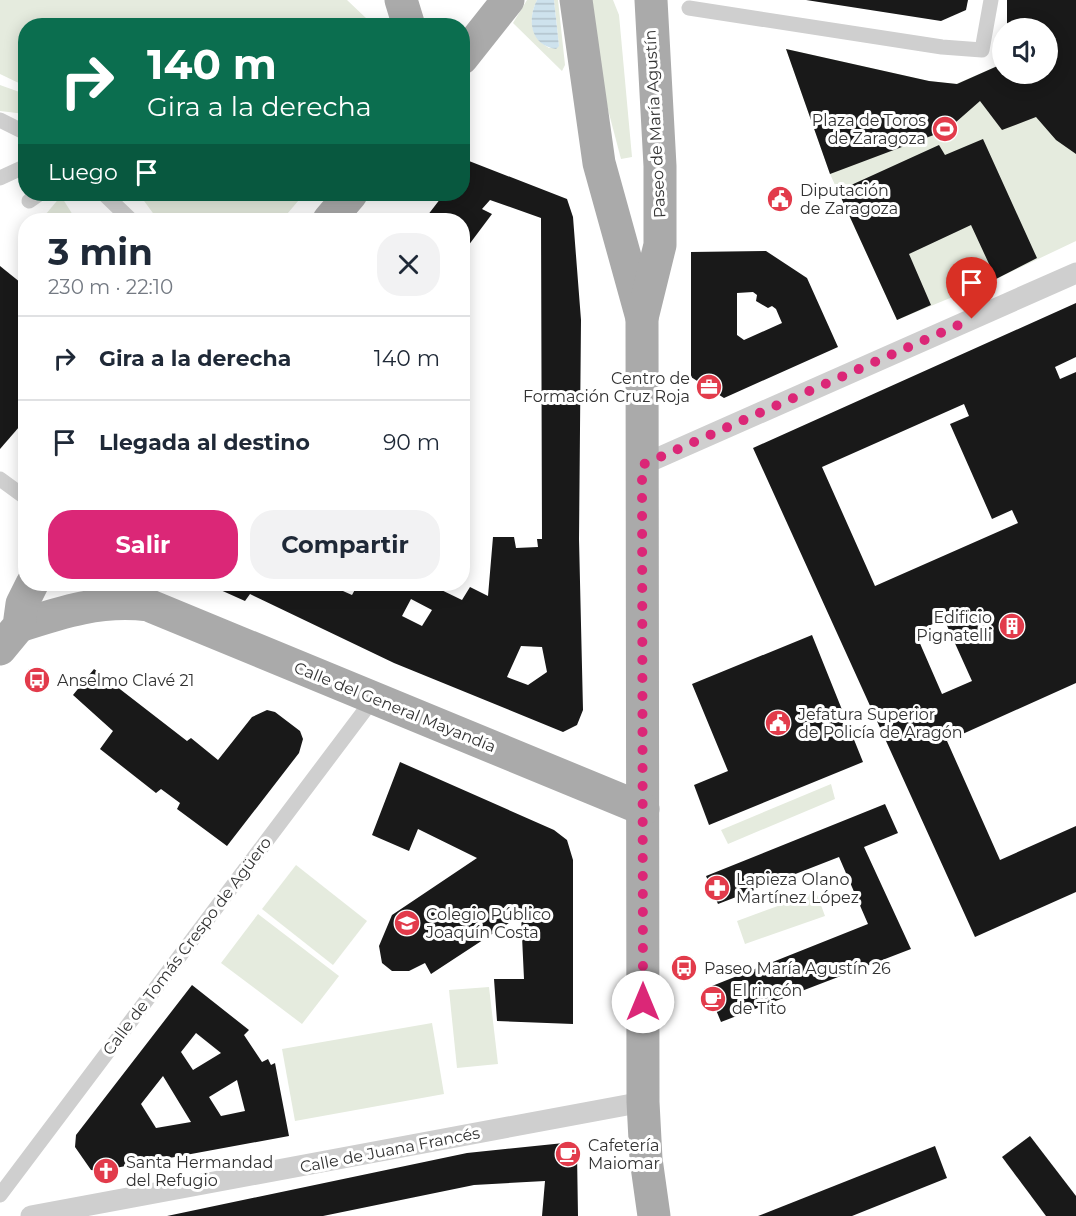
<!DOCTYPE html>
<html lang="es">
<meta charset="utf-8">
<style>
:root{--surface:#fff;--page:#f2f2f3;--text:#1f2937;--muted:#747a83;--line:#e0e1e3;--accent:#db2777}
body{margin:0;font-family:Montserrat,sans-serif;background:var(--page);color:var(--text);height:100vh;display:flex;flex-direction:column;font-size:22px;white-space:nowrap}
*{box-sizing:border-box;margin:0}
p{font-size:20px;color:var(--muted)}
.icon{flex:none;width:33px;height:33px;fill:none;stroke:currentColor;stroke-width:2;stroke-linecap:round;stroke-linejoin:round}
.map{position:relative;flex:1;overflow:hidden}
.details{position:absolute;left:18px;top:213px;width:452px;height:378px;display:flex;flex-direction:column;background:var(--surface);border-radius:24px;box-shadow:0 3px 15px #0003}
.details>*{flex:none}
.banner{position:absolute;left:18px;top:18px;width:452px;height:183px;border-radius:24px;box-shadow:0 3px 15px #0003;background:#0b6e4f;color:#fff;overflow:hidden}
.controls{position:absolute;left:992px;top:18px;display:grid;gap:12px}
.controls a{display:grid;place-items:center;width:66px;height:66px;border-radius:50%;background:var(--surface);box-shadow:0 3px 15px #0003;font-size:30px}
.pin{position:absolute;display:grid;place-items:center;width:51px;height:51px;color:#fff;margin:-62px -26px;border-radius:50% 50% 50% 0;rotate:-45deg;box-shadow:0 0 6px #0007}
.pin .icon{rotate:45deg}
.me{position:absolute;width:66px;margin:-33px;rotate:0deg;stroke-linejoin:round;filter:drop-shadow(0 0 4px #0008)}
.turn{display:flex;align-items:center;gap:21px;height:126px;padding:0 30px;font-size:27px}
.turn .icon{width:78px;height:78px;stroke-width:2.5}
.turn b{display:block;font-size:42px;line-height:51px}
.then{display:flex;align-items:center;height:57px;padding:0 30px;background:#0003;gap:12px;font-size:22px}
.round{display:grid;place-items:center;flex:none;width:63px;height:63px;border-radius:24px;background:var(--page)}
.head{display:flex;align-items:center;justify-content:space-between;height:102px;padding:0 30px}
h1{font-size:36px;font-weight:700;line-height:45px}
.primary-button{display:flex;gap:12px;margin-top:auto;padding:12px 30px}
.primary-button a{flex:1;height:69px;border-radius:24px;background:var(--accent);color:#fff;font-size:24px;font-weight:700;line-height:69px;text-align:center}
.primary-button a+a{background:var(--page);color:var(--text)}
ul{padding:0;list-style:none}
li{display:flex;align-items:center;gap:18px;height:84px;padding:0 30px;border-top:2px solid var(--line)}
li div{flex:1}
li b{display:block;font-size:22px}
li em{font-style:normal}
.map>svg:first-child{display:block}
</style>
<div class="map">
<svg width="1076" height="1216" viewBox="0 0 1076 1216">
<defs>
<pattern id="water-rules" width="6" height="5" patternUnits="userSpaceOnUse" patternTransform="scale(1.5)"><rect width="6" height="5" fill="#cee2ed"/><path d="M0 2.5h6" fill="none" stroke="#b1c2cc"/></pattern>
</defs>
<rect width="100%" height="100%" fill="#fff"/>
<g fill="#e5ebde">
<polygon points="0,0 347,0 367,19 370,25 26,26 25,86 0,74"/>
<path d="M527 0H537C528 19 530 37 549 48L559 46 554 0H558L565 65 562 71 513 23Z"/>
<polygon points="589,0 613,0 619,15 632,157 621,159 601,83"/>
<polygon points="1007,0 1076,0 1076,241 996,279 897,320 830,174 786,49 929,81 956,84 1002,64 1002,74 1047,74 1047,28 1007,28"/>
<polygon points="0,85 25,94 25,114 0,111"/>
<polygon points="139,194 304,194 282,220 158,220"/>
<polygon points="61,196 76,220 41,220"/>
<polygon points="831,784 835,799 728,844 721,830"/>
<polygon points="296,865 367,921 333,965 262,909"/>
<polygon points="816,892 825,916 745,944 737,921"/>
<polygon points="258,914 339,976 302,1024 221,963"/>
<polygon points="489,987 498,1064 457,1068 449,990"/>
<polygon points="432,1023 444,1094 295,1121 282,1049"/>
</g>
<path fill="url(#water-rules)" d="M537 0H554L559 46 556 49C530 45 527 20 537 0Z"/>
<g fill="#191919" fill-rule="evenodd">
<polygon points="806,0 968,0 966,10 941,21"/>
<polygon points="1007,0 1076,0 1076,154 1056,140 1036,117 1002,130 980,101 947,130 830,174 786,49 929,81 957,84 1002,64 1002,74 1047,74 1047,28 1007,28"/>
<polygon points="983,139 1037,258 996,279 971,225 909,254 931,305 897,320 838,191 939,145 945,155"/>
<path d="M469 161 567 199 573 217 581 320 579 539 583 710 577 725 563 732 394 663 250 594 245 601 207 584H336L334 587 352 595 358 584H429L462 600 470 587 488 596 493 537H514L516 548 538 547 537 539H542L541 218 490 200 482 209 492 214 462 254V220H424L444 194H462V170ZM411 599 432 610 422 626 402 616ZM521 646 542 647 547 672 528 685 507 677Z"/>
<path d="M766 251 807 278 838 347 724 398 691 377V252ZM753 292 757 295 756 301 768 308 772 306 776 309 782 323 744 340 737 335V293Z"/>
<polygon points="0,266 26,287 26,419 0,449"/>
<path d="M1076 303V357L1055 367 1060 379 1076 372V683L947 741 1000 860 1076 826V892L975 937 753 448ZM964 404 969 416 950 424 992 519 1012 510 1018 523 875 586 822 467ZM944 619 972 681 942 694 915 632Z"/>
<polygon points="812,635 863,762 709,825 694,785 728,771 692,684"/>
<polygon points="94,669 187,741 191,738 218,760 252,717 267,710 275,712 300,731 303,739 299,753 227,846 177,809 180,803 161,789 156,793 100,749 113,731 73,695"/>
<polygon points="400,762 554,830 567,840 573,860 573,1024 497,1021 494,979 524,979 521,915 431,974 425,963 409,971 392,971 382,963 379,946 392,915 477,858 418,829 409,851 372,835"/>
<polygon points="885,804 898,833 864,847 911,949 721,1022 707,988 868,924 839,857 718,904 706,876"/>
<path d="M192 985 249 1030 244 1035 262 1062 268 1059 271 1065 275 1063 289 1136 99 1171 91 1170 75 1147 76 1135ZM196 1033 221 1053 193 1070 181 1052ZM163 1076 191 1122 156 1128 141 1104ZM237 1080 245 1111 221 1116 209 1097Z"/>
<polygon points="1030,1136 1076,1196 1076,1216 1046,1216 1002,1157"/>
<polygon points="564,1143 571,1145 577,1153 578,1216 542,1216 545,1181 474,1185 323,1216 167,1216 467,1153"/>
<polygon points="935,1146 947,1178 852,1216 758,1216"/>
</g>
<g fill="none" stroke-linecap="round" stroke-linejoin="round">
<g stroke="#cfcfcf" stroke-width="15">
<polyline points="689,8 942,47 982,50 991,0"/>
<polyline points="0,120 26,133"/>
<polyline points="0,178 26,166"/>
<polyline points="104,194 131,220"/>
<polyline points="29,201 39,194"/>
<polyline points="0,479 26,498"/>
<polyline points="0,1195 374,698"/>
</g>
<g stroke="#cfcfcf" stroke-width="21">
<polyline points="642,465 1076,273"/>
<polyline points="31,1216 643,1102"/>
</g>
<g stroke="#aaa" stroke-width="33">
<polyline points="401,0 409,26"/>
<polyline points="576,0 599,163 642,318"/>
<polyline points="651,0 660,166 660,245 642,318 643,1102 646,1159 654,1216"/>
<polyline points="462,58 508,0"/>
<polyline points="329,220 351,194"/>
<path d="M19 626C62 612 102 599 148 605L643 809"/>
<polyline points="0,649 19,626 22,604 32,584"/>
</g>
</g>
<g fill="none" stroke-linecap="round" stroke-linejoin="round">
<polyline stroke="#db2777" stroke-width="10" stroke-dasharray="0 18" points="643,1002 642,465 972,319"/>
</g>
<defs>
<g id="stadium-disc" transform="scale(1.35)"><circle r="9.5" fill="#e23b4b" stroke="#fff"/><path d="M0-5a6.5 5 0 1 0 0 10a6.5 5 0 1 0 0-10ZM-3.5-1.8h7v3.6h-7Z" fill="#fff"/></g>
<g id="civic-disc" transform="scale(1.35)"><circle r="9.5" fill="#e23b4b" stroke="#fff"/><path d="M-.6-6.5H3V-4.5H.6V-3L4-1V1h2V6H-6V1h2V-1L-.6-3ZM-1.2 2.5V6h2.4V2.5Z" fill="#fff"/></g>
<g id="office-disc" transform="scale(1.35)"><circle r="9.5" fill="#e23b4b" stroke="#fff"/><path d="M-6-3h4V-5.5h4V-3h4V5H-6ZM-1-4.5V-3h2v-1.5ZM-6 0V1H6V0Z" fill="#fff"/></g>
<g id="building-disc" transform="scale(1.35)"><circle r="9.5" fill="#e23b4b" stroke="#fff"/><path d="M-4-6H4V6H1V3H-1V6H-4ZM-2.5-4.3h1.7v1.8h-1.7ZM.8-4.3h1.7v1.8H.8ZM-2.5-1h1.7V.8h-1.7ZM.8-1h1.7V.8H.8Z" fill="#fff"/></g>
<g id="bus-disc" transform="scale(1.35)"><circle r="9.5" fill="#e23b4b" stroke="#fff"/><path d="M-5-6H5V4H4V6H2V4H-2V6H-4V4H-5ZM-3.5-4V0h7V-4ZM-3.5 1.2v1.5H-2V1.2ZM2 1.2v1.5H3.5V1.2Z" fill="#fff"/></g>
<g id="pharmacy-disc" transform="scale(1.35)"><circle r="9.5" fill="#e23b4b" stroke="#fff"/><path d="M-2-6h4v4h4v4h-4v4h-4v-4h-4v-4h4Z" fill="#fff"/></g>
<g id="school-disc" transform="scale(1.35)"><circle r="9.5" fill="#e23b4b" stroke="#fff"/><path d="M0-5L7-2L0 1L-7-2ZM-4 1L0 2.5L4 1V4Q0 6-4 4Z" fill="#fff"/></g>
<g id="cafe-disc" transform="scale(1.35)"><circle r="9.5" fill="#e23b4b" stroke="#fff"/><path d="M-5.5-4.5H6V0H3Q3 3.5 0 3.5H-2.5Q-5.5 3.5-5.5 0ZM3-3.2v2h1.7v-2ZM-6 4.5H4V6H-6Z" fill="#fff"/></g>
<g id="church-disc" transform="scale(1.35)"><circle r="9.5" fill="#e23b4b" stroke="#fff"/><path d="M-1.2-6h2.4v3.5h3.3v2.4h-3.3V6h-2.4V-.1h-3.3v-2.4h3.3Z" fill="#fff"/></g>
</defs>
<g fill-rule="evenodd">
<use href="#stadium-disc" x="945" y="129"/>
<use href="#civic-disc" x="780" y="199"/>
<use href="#office-disc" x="709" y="387"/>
<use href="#building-disc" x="1012" y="626"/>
<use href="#bus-disc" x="37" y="680"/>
<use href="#civic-disc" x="778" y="723"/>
<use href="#pharmacy-disc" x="717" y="888"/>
<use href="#school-disc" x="407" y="923"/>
<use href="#bus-disc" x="684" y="968"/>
<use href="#cafe-disc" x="713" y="999"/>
<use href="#cafe-disc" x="568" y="1154"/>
<use href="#church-disc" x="106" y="1171"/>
</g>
<g text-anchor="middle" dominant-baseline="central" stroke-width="6" stroke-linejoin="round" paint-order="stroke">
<g font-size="16" fill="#323232" stroke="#fff" text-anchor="start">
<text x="926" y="120" text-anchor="end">Plaza de Toros<tspan x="926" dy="18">de Zaragoza</tspan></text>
<text x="800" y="190">Diputación<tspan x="800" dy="18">de Zaragoza</tspan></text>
<text x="690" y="378" text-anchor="end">Centro de<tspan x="690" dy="18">Formación Cruz Roja</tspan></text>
<text x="992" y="617" text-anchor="end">Edificio<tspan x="992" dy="18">Pignatelli</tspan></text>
<text x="57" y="680">Anselmo Clavé 21</text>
<text x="798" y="714">Jefatura Superior<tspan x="798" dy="18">de Policía de Aragón</tspan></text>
<text x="736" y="879">Lapieza Olano<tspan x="736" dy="18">Martínez López</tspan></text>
<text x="426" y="914">Colegio Público<tspan x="426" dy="18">Joaquín Costa</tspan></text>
<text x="704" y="968">Paseo María Agustín 26</text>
<text x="732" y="990">El rincón<tspan x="732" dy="18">de Tito</tspan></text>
<text x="588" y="1145">Cafetería<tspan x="588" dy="18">Maiomar</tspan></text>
<text x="126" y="1162">Santa Hermandad<tspan x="126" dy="18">del Refugio</tspan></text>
</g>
<g font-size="16" fill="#323232" stroke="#fff">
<text transform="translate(655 124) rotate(-93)">Paseo de María Agustín</text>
<text transform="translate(395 707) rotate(22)">Calle del General Mayandía</text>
<text transform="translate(187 946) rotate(-53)">Calle de Tomás Crespo de Agüero</text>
<text transform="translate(390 1150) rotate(-11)">Calle de Juana Francés</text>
</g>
</g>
</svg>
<div class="controls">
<a><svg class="icon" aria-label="sound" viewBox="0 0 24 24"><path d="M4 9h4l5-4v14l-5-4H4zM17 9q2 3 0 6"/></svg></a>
</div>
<div class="pin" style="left:972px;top:319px;background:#d93025"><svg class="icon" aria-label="arrive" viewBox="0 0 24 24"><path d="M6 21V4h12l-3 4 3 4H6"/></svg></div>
<svg class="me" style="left:643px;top:1002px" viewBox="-20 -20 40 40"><circle r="19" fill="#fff"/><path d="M0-13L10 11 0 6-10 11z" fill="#db2777"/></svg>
<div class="banner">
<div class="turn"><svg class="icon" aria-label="right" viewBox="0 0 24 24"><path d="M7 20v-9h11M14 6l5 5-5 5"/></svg><div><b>140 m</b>Gira a la derecha</div></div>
<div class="then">Luego<svg class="icon" aria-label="arrive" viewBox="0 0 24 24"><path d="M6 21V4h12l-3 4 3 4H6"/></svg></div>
</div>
<section class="details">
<div class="head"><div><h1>3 min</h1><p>230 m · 22:10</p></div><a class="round"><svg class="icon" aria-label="close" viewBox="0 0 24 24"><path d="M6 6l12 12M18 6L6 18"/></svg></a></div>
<ul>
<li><svg class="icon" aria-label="right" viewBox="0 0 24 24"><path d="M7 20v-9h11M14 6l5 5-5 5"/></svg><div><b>Gira a la derecha</b></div><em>140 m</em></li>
<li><svg class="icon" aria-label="arrive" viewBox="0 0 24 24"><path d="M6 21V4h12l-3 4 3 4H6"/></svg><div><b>Llegada al destino</b></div><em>90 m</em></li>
</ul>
<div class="primary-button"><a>Salir</a><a>Compartir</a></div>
</section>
</div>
